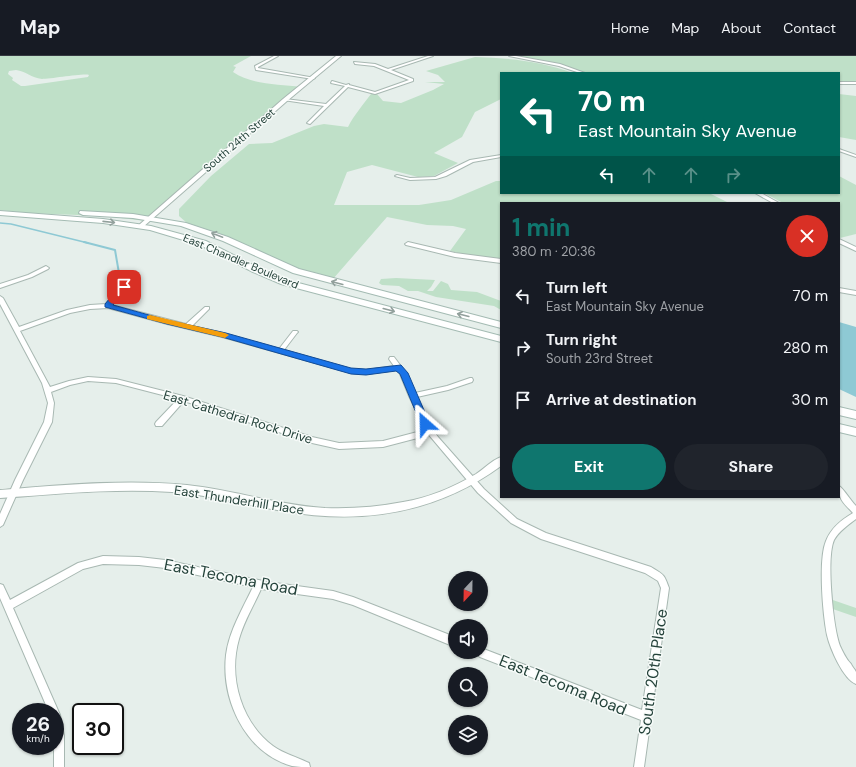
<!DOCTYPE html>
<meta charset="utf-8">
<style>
:root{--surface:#171b24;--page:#20242c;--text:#f1f3f6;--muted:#9ea1a6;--line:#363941;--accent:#0f766e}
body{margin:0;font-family:"DM Sans",sans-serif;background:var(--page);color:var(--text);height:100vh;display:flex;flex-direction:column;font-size:15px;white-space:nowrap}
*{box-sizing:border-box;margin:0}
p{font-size:13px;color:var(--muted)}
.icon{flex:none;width:22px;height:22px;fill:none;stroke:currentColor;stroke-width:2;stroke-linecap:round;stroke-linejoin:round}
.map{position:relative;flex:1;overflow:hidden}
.sheet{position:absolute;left:500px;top:146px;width:340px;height:296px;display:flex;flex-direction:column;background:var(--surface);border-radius:0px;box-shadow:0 1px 3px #0004}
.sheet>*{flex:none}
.hud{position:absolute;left:500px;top:16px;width:340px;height:122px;border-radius:0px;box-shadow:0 1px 3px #0004;background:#00695c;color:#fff;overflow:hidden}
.needle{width:26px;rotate:202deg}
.controls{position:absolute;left:448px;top:515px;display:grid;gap:8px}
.controls a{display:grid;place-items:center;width:40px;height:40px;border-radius:50%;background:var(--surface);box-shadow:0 1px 3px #0004;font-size:20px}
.speed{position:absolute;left:12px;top:647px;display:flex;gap:8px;font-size:20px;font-weight:700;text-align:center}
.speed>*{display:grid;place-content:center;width:52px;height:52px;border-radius:50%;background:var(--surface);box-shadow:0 1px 3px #0004;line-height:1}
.speed small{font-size:10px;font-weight:400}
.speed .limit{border:2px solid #111;border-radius:6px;background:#fff;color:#111}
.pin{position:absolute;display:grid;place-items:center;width:34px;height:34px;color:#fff;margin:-17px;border-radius:8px;box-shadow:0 2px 6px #0006}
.me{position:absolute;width:44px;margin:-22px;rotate:335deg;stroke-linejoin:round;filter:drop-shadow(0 0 3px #0008)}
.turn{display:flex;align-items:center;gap:14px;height:84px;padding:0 12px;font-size:18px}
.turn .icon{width:52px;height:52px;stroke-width:2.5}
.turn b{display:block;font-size:28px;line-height:34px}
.lanes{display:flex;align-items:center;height:38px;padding:0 12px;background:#0003;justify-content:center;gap:20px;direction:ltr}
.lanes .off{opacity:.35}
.round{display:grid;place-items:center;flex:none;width:42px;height:42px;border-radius:21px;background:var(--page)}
.summary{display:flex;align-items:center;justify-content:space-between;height:68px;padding:0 12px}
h1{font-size:24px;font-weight:700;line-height:30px;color:var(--accent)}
.primary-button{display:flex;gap:8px;margin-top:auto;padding:8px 12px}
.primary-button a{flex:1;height:46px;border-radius:24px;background:var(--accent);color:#fff;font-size:16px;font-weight:700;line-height:46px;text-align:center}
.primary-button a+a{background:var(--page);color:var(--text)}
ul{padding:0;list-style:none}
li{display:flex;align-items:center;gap:12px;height:52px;padding:0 12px}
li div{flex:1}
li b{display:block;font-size:15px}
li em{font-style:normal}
header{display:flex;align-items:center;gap:24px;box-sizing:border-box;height:56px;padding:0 20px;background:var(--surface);border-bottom:1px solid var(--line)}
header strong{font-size:19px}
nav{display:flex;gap:22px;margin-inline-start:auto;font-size:14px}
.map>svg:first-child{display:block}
</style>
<header>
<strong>Map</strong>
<nav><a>Home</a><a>Map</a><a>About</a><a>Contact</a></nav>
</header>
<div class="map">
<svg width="856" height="711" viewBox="0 0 856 711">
<rect width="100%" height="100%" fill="#e6efeb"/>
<g fill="#bfe0c8" fill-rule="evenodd">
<path d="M0 0H251L233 10 236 11 233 16C252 29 279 28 301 31L146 165 103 160 26 157 0 154ZM16 14C26 15 31 22 42 23 51 23 84 17 89 19L88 21 25 30H21L12 24 13 22 8 18 9 15Z"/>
<polygon points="511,0 856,0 856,25 839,25 839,17 583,17 560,9"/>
<path d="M475 1C508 2 541 5 573 17H501V43L475 56 462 81 434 97 458 107 434 120 418 121 372 109 347 116 334 149H419L451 144 496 125H501V137H709L729 147H501V203L472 200 450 195 466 173 453 170 427 169 387 161 333 223 305 216 280 206 221 178 188 168 179 160V153L211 120 249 88 272 87 314 70 324 68 348 71C354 59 363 49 371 38H377L383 45 401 47 433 34 444 28 425 26H445L438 19 426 15Z"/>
<polygon points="839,38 856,40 856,84 839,81"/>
<polygon points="839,120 856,129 856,178 840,182 839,147 783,147 764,137 839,137"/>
<polygon points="396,222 435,224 431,231 427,235 433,235 441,225 448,228 451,234 477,236 501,245 501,254 494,250 436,241 418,235 408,235 399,230 382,229 379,227 381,223"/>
<polygon points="827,542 856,552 856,561 827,551"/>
</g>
<polygon fill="#8ec9d4" points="839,266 856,271 856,341 839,333"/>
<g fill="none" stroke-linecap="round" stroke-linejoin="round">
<polyline stroke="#8ec9d4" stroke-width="1.5" points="0,167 11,168 88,187"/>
<polyline stroke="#8ec9d4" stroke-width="2" points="84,186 115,194 120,223"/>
<g stroke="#a8b8b2" stroke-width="2">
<g id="minor">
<polygon points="274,0 278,0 258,11 258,12 315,22 313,23 256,14 255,10"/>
<polygon points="428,0 433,0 391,14 413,23 413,25 375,38 348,31 310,68 307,67 324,50 283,44 285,43 326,48 345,30 331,27 332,25 346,29 349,28 349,29 375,36 409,24 374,10 355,8 354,6 375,8 388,13"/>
<polygon points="509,0 516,0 560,8 585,17 580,17 559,10"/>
<rect x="839" y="26" width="17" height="2"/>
<polygon points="839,93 856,99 856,101 839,95"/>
<polygon points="501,99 501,101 473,106 446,120 436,123 410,124 395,120 397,119 410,122 435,121 470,104"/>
<polygon points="755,137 761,137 779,147 773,147"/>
<polygon points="839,183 856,191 856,195 839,187"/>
<polygon points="408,186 455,197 501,203 501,207 455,201 406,189 405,188"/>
<polygon points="46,210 49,212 48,213 32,221 0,232 0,228 28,219"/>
<path d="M123 229 126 231 112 249 186 268 205 251H209V253L192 270 223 277 279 293 293 275H297L298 276 297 277 284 294 351 313 366 314 394 310 389 303 390 301H394L406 317 415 337 447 330 470 322H472L473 324 472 326 448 334 417 341 428 367 438 381 484 433 517 463 546 477 651 511C664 519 664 518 669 532L644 711H634L641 664 480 601 477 599 475 596H481V592L642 654 661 532 658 525 645 517 541 483 511 467 478 437 429 379 383 391 339 393 312 387 184 345 162 370H156L155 368 156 366 178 343 116 327 88 325 70 329 51 336 54 347 52 366 23 424 3 469 0 471V458L15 424 44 366 48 347 42 327 0 248V240L3 242 19 271 67 254 90 249 106 248 121 230ZM108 252 167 268 222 281 351 317 366 318 397 314 400 318 409 340 425 374 383 385 339 387 312 381 183 340 116 323 88 321 69 325 50 331 20 275 70 257 90 253Z"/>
<polygon points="839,232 856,235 856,239 839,236"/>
<path d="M839 430C843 432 851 445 856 450V463C848 469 839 475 834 484 826 502 833 571 840 590 843 596 846 603 851 608 852 611 855 613 856 616 856 619 856 624 856 628 843 623 830 592 827 579 823 559 818 504 826 485 831 472 841 464 853 457 843 446 839 445 839 430Z"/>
<path d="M103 500 139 501 165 504 268 526 333 535 353 541 455 581V591L353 549 333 543 261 533C254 549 244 565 239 583 228 621 241 666 273 690 284 698 297 701 309 707L310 711C305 711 298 711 292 710 246 697 221 645 226 599 229 575 243 552 253 531L165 512 139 509 103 508 83 513 13 552 60 659 64 680V711H54V690H55V656H49L0 542V528L3 529 10 544 78 507Z"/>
</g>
</g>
<g stroke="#a8b8b2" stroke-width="2">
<g id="tertiary">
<polygon points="336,0 341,0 287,45 143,171 139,171 139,169 283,43"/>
<path d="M501 401V410C435 458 362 469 283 455 246 449 210 439 172 436 115 432 57 438 0 442V434C62 429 125 423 187 429 233 434 278 449 325 452 351 453 377 451 403 446 428 442 454 431 476 418 484 413 492 404 501 401Z"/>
</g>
</g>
<g stroke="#a4bbb3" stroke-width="2">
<g id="secondary">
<polygon points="0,155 103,163 151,170 206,185 259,212 287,224 501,280 501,286 281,228 253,216 200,189 150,174 103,167 0,159"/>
<polygon points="80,155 133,158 186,167 228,181 299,213 501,266 501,272 293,217 223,185 181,170 133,162 83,159 79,157"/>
<polygon points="839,351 856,355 856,363 839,359"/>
<polygon points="839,368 856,372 856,380 839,376"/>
</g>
</g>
<use href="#minor" fill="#fff" fill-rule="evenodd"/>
<use href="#tertiary" fill="#fff" fill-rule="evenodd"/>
<use href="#secondary" fill="#fff" fill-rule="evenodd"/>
</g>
<defs><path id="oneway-shaft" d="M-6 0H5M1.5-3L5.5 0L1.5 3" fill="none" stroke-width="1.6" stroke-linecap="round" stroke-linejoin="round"/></defs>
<g stroke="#92a09c">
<use href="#oneway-shaft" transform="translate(109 166) rotate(6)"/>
<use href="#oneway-shaft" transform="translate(217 179) rotate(-159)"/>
<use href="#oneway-shaft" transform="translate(337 227) rotate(-165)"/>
<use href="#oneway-shaft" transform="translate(389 254) rotate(15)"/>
<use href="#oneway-shaft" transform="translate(463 259) rotate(-166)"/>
</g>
<polygon fill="#1a73e8" stroke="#114b97" points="121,229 124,229 127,231 113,249 167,264 226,277 351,312 366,313 401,309 408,317 430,368 428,371 422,371 400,318 396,315 366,319 351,318 222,281 167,268 105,251 105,248"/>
<polygon fill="#f59e0b" points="150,259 225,277 229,279 225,282 147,263 147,260"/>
<g text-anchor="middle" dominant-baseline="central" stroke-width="3" stroke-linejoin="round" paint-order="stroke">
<g font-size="11" fill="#24423a" stroke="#f7fbf9">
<text transform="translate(239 84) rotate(-41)">South 24th Street</text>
<text transform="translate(241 205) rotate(23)">East Chandler Boulevard</text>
</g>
<g font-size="13" fill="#24423a" stroke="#f7fbf9">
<text transform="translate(238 361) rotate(17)">East Cathedral Rock Drive</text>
<text transform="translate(239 444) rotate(9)">East Thunderhill Place</text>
</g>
<g font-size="16" fill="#24423a" stroke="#f7fbf9">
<text transform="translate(231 521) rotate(11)">East Tecoma Road</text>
<text transform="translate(653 616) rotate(-82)">South 20th Place</text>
<text transform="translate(563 629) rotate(22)">East Tecoma Road</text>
</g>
</g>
</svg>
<div class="controls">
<a><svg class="needle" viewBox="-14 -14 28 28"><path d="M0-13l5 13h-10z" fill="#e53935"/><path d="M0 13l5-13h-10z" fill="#9ea1a6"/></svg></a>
<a><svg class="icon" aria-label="sound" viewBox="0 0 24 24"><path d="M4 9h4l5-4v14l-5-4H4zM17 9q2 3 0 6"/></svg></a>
<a><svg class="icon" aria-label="search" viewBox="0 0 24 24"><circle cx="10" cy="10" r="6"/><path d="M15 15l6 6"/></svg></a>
<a><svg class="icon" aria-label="layers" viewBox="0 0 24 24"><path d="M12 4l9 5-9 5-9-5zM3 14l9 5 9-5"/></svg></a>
</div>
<div class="speed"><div>26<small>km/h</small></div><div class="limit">30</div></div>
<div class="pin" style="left:124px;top:231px;background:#d93025"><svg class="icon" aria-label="arrive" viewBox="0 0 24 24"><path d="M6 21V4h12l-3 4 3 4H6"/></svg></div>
<svg class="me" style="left:425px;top:368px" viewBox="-20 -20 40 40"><path d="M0-17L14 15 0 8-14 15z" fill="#1a73e8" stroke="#fff" stroke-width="4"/></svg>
<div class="hud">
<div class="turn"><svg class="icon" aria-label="left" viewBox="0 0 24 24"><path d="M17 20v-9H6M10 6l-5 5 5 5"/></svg><div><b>70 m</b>East Mountain Sky Avenue</div></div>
<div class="lanes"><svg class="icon" aria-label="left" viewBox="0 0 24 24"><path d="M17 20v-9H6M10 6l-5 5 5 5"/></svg><svg class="icon off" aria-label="ahead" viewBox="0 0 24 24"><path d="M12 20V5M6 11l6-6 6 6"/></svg><svg class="icon off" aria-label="ahead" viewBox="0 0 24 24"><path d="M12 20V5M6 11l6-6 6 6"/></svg><svg class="icon off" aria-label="right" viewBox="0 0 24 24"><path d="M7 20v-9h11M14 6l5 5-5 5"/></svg></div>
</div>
<section class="sheet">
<div class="summary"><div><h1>1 min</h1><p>380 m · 20:36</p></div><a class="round" style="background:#d93025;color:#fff"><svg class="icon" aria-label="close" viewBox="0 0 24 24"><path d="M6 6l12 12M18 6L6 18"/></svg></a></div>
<ul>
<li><svg class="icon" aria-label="left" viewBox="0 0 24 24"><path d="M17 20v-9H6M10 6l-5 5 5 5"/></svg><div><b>Turn left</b><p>East Mountain Sky Avenue</p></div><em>70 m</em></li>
<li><svg class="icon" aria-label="right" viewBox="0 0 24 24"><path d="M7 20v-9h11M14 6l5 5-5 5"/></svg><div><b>Turn right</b><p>South 23rd Street</p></div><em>280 m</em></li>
<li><svg class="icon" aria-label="arrive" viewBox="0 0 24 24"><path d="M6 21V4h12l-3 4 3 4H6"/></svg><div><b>Arrive at destination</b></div><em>30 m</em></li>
</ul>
<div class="primary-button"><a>Exit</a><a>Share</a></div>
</section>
</div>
